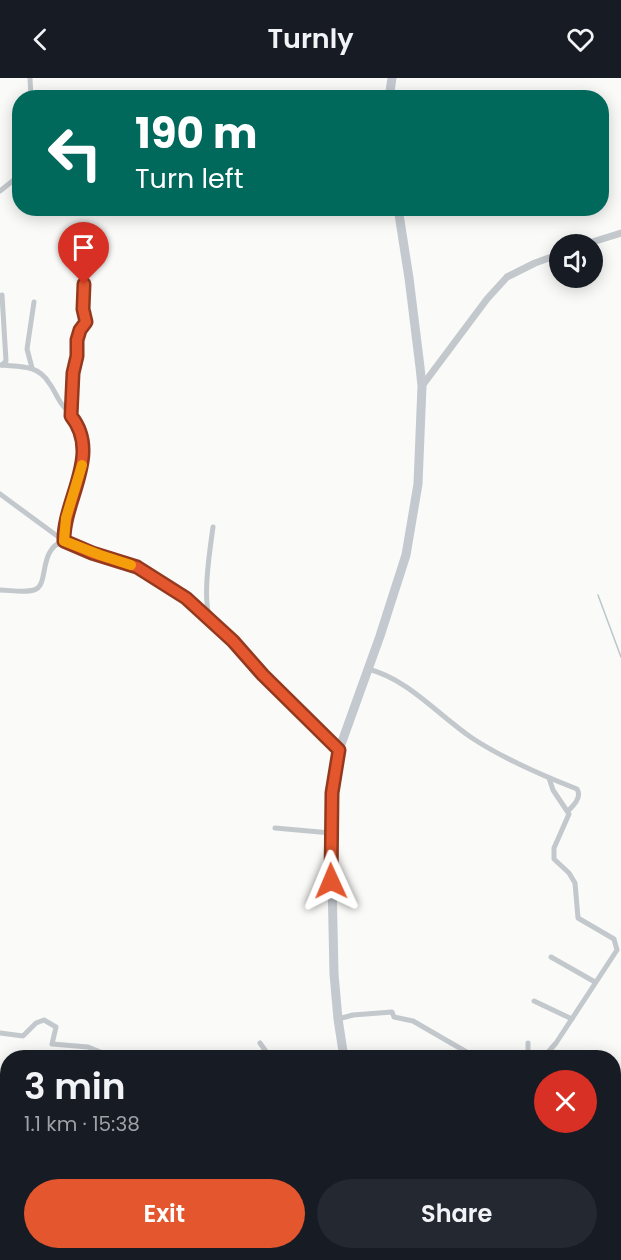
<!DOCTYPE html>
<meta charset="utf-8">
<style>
:root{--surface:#171b24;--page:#242831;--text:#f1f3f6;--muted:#9ea1a6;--accent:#e4572e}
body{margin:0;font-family:Poppins,sans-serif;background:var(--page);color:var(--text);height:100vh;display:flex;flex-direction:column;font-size:22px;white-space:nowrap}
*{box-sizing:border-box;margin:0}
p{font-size:20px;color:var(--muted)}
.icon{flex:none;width:33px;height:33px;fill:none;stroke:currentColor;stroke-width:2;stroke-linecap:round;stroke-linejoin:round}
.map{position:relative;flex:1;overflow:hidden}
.sheet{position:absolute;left:0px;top:972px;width:621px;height:210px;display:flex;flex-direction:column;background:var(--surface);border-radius:24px 24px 0 0;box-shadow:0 3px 15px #0003}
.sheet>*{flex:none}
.banner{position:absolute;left:12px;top:12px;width:597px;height:126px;border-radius:24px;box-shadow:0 3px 15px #0003;background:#00695c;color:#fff;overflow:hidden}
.controls{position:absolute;left:549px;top:156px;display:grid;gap:12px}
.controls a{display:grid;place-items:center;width:54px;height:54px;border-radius:50%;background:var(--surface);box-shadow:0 3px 15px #0003;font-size:30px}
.pin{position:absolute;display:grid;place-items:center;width:51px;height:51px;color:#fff;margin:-62px -26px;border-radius:50% 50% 50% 0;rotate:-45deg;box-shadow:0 0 6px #0007}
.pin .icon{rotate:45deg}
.me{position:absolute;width:66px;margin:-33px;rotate:359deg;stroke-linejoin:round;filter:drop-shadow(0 0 4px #0008)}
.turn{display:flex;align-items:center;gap:21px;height:126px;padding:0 24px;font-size:27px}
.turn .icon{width:78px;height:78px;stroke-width:2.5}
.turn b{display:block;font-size:42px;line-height:51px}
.round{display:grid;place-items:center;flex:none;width:63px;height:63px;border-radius:32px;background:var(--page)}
.overview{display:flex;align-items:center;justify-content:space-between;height:102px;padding:0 24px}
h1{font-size:36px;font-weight:600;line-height:45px}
.button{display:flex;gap:12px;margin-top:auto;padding:12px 24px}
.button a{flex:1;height:69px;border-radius:36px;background:var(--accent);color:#fff;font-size:24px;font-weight:600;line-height:69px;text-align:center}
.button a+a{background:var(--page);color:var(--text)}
header{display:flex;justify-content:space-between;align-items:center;height:78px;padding:0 24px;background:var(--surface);font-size:27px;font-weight:600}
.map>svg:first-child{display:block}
</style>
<header><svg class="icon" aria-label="back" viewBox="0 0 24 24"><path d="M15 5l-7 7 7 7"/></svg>Turnly<svg class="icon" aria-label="heart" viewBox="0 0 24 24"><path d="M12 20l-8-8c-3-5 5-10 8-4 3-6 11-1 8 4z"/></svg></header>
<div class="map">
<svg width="621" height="1182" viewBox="0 0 621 1182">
<rect width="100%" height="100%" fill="#fafaf8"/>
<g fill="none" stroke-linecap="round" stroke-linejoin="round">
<polyline stroke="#bbc7cb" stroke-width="1.5" points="598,517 621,579"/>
<g stroke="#c3c8cc" stroke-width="5">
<polyline points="30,0 31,20"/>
<polyline points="0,113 20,97"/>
<polyline points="2,217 6,283 2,287"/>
<path d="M0 287C19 289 38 286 49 305 54 311 56 318 61 325 67 333 76 341 80 351 95 387 63 426 64 463 37 471 50 508 34 512 24 515 10 512 0 512"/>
<polyline points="32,290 27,271 34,224"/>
<polyline points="71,338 73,295 77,278 77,262 80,252 86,244 83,231 84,206"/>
<polyline points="0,416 64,463 92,475 137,489 186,520 233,563 263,597 339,672"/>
<path d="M210 540C202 521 210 471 213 449"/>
<path d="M368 591C408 601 438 637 472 660 504 681 541 697 577 711 582 719 574 727 568 733"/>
<polyline points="275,750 331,755"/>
<polyline points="551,879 595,904"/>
<polyline points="534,923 572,941"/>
<polyline points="338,941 353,937 392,934 394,939 413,943 477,980"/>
<polyline points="0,955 23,958 36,945 44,942 56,949 52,966 88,969 115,980"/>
<polyline points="260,965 267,975 273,980"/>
<polyline points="528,965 528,980"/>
<polyline points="326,980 343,975"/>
<polyline points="543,980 556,965 617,872 614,861 578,840 575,805 569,795 554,781 554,770 569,736 553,712 549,700"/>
<polyline points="614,1076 621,1085"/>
<polyline points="246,1174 269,1176 297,1182"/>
<polyline points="399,1174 419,1181 432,1180"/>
<polyline points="483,1174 488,1182"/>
<polyline points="163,1182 164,1174"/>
<polyline points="313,1182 318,1174"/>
<polyline points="569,1182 573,1178 572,1174"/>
</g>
<g stroke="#c3c8cc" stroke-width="7">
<polyline points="586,166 621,155"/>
<polyline points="422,308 487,221 507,199 535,185 560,176"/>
</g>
<g stroke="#c3c9ce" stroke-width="9">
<polyline points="389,20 392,0"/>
<polyline points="344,980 338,941 334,896 331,755 334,699 339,672 380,558 406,477 418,406 422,308 420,289 409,200 398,130"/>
<polyline points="430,1174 433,1182"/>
</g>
</g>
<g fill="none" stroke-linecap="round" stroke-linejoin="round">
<g stroke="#94391e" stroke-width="15">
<path id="route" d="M84 206 83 231 86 244 80 252 77 262V278L73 295 71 338C102 376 63 422 64 463L92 475 137 489 186 520 233 563 263 597 339 672 332 715 331 803"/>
</g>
<use href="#route" stroke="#e4572e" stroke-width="10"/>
<polyline stroke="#f59e0b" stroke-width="10" points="82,387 66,440 64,463 100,477 131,487"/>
</g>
</svg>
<div class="controls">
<a><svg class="icon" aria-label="sound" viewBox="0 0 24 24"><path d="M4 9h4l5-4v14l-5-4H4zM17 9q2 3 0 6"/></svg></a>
</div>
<div class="pin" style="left:84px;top:206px;background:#d93025"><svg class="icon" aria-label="arrive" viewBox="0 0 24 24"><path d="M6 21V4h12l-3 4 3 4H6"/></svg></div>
<svg class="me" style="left:331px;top:803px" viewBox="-20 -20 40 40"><path d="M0-17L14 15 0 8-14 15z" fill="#e4572e" stroke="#fff" stroke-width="4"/></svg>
<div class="banner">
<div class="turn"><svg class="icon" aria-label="left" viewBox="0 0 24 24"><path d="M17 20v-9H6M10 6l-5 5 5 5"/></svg><div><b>190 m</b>Turn left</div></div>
</div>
<section class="sheet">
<div class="overview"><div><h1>3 min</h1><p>1.1 km · 15:38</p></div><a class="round" style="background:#d93025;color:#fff"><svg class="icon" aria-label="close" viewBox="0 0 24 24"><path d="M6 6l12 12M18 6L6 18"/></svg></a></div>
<div class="button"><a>Exit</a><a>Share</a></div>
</section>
</div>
